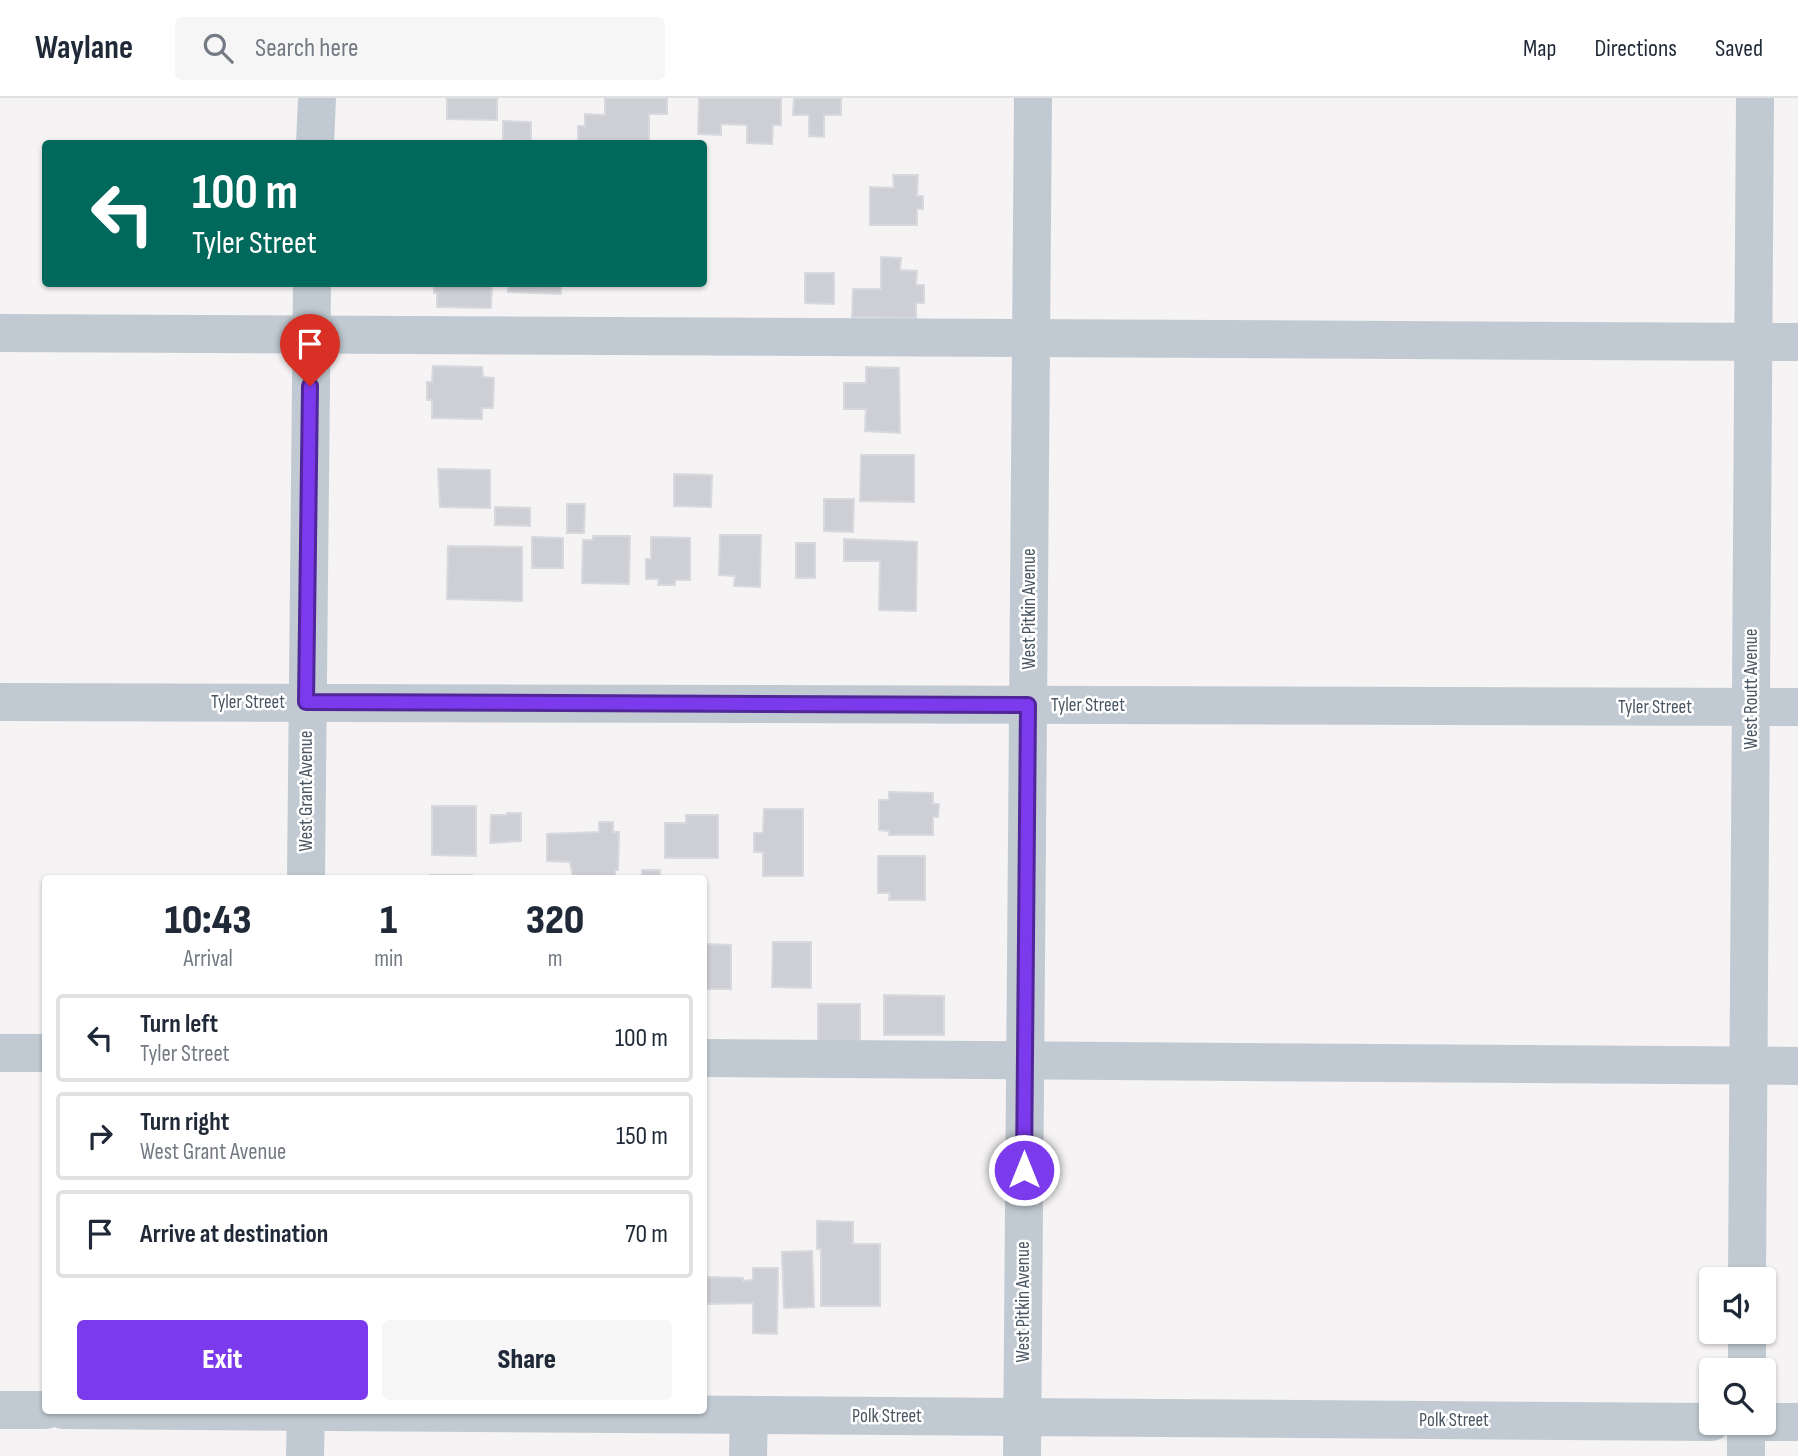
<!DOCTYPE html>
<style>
:root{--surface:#fff;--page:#f6f6f7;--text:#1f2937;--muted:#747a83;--line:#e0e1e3;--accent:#7c3aed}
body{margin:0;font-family:"Sofia Sans Condensed",sans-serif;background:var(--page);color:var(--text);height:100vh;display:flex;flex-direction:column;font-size:26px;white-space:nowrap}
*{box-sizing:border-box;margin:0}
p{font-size:23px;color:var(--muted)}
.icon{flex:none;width:38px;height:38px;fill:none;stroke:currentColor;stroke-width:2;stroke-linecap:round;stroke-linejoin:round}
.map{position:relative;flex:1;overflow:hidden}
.panel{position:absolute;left:42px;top:777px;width:665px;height:539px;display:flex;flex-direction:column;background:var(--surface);border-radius:7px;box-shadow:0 2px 5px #0004}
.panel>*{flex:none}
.banner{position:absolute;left:42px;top:42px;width:665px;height:147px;border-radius:7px;box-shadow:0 2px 5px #0004;background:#00695c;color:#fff;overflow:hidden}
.fabs{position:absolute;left:1699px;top:1169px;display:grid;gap:14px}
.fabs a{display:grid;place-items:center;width:77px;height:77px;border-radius:7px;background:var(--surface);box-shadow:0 2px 5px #0004;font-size:35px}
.pin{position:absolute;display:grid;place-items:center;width:60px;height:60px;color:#fff;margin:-72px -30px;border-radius:50% 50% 50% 0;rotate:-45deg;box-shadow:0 0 7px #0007}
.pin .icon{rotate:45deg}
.me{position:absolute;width:77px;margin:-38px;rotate:0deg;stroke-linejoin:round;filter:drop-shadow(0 0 5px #0008)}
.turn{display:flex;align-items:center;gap:24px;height:147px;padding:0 35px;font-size:32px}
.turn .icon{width:91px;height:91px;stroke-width:2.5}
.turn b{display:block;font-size:49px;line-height:60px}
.eta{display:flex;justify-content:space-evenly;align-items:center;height:119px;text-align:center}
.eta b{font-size:42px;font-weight:800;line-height:49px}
.cta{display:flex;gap:14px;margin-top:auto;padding:14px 35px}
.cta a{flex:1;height:80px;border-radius:7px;background:var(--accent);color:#fff;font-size:28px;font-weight:800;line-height:80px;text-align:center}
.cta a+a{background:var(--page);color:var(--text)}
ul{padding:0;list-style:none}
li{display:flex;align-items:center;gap:21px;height:88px;margin:0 14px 10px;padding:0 21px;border:4px solid var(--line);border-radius:7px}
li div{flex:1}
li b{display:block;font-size:26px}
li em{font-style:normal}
header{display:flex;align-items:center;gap:42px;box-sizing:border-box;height:98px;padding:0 35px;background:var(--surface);border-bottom:2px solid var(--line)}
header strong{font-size:33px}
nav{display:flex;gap:38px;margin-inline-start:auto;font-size:24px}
.search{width:490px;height:63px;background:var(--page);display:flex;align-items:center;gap:18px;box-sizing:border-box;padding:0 24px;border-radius:7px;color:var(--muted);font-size:26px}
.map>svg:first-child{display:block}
</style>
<header>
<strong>Waylane</strong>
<div class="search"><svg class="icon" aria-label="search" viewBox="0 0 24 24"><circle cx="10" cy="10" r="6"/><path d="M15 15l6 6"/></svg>Search here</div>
<nav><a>Map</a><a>Directions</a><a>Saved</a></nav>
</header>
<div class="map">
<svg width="1798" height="1358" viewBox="0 0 1798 1358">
<rect width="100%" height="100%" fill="#f5f3f3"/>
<g fill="#cdcfd5" stroke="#d7d9de" stroke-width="2">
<polygon points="447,0 497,0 497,22 447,21"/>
<polygon points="605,0 667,0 667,16 649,16 649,46 578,46 578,28 585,28 585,16 605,17"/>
<polygon points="699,0 781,0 781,27 773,27 772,46 747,45 747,27 721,26 721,37 698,36"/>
<polygon points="794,0 841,0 841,17 824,17 824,39 809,38 809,17 793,17"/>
<polygon points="503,23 531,24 531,42 503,41"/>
<polygon points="893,77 918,77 917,98 923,98 923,111 917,111 917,127 870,127 870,89 894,90"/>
<polygon points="881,159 901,160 900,172 917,173 916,187 924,187 924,205 916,205 916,220 852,219 853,191 881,191"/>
<polygon points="805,175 834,175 834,206 805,205"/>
<polygon points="434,186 492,186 491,210 437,209 437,195 434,195"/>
<polygon points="508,186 561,186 561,196 508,194"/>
<polygon points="433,268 482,269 483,279 494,280 493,310 482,310 482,321 432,320 432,302 427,302 427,284 432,284"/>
<polygon points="866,269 899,270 900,335 865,333 866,311 844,311 844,285 866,285"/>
<polygon points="861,357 914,357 914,404 860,403"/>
<polygon points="438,371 490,372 490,410 440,409"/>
<polygon points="674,376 712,377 711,409 674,408"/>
<polygon points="824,401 854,401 853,434 824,433"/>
<polygon points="567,406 585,406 584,435 567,435"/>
<polygon points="495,409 530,410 530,428 495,427"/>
<polygon points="720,437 761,437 760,489 734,488 735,478 719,477"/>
<polygon points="593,438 630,438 629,486 582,485 583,442 593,442"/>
<polygon points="532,439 563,440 563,470 532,470"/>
<polygon points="651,439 690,440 690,482 675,482 675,487 658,487 659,481 646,481 646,461 651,461"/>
<polygon points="844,441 917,444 916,513 879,512 880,463 844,463"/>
<rect x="796" y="445" width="19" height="35"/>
<polygon points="448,448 522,449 522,503 447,501"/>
<polygon points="889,694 933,695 933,706 939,706 938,719 933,719 933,737 889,737 889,733 879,732 879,702 889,702"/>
<polygon points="432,708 476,708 476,758 432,757"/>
<polygon points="764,711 803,711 803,778 763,778 763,754 754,754 754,735 763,735"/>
<polygon points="507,715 521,715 521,743 490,745 491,717 507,717"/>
<polygon points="686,717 718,717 718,760 665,760 665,725 686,725"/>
<polygon points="599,724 613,724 613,734 619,734 618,772 615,772 615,780 573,780 570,764 547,763 547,736 599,734"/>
<polygon points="878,758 925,758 925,802 889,802 890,795 878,795"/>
<rect x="642" y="772" width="18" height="8"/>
<rect x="430" y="777" width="42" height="3"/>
<polygon points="773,844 811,844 811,890 772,889"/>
<polygon points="704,846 731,847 731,891 704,891"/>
<polygon points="884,897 944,898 944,937 884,937"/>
<polygon points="818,906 860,906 860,944 818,943"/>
<polygon points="817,1123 853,1124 853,1146 880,1146 880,1208 821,1208 821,1151 817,1151"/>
<polygon points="812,1153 814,1209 784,1210 782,1154"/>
<polygon points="753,1170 778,1170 777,1236 753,1235 753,1205 707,1206 707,1179 743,1180 743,1183 753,1182"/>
</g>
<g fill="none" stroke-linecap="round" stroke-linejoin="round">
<g stroke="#c1cad2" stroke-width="38">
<polyline points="315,46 317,0"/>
<polyline points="0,235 1798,244"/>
<polyline points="0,604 1798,609"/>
<polyline points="306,780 312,186"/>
<polyline points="0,955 46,955"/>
<polyline points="704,960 1798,968"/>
<polyline points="1747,1181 1755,0"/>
<polyline points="1747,1272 1747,1234"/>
<polyline points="0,1312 46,1312"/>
<polyline points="63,1312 1712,1324"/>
<polyline points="1764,1324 1798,1324"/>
<polyline points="305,1358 306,1312"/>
<polyline points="748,1358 749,1317"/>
<polyline points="1022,1358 1033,0"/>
<polyline points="1746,1358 1746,1325"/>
</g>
</g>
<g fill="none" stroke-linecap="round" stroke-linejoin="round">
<g stroke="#51269a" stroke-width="18">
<polyline id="route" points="310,288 306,604 1028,607 1024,1072"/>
</g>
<use href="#route" stroke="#7c3aed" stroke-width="12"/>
</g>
<g text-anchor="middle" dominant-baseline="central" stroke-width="5" stroke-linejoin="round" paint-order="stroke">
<g font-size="19" fill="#4a5661" stroke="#fff">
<text transform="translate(1029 511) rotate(-90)">West Pitkin Avenue</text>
<text transform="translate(1751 591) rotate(-90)">West Routt Avenue</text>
<text x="248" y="604">Tyler Street</text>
<text x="1088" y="607">Tyler Street</text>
<text x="1655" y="609">Tyler Street</text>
<text transform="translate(306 693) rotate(-90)">West Grant Avenue</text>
<text transform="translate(1023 1204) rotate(-90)">West Pitkin Avenue</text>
<text x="887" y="1318">Polk Street</text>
<text x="1454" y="1322">Polk Street</text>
</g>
</g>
</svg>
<div class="fabs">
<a><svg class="icon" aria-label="sound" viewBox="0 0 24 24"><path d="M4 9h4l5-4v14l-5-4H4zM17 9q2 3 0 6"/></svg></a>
<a><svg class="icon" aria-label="search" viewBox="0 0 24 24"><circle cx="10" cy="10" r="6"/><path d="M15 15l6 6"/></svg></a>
</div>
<div class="pin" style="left:310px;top:288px;background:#d93025"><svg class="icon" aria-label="arrive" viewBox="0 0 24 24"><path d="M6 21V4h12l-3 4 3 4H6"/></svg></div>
<svg class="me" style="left:1024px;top:1072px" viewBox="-20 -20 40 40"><circle r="17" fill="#7c3aed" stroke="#fff" stroke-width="3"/><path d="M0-11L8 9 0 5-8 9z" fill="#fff"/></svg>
<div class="banner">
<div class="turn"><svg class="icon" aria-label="left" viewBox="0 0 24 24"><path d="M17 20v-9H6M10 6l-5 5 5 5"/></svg><div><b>100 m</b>Tyler Street</div></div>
</div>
<section class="panel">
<div class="eta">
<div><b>10:43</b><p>Arrival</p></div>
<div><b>1</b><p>min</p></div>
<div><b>320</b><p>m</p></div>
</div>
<ul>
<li><svg class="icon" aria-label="left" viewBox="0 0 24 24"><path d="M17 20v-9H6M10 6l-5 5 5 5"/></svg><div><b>Turn left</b><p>Tyler Street</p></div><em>100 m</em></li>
<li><svg class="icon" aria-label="right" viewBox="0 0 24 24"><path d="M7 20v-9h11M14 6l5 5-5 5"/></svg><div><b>Turn right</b><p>West Grant Avenue</p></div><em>150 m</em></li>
<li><svg class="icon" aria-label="arrive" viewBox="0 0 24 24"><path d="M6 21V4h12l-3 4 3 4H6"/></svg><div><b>Arrive at destination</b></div><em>70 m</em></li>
</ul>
<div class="cta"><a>Exit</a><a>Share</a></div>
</section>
</div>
